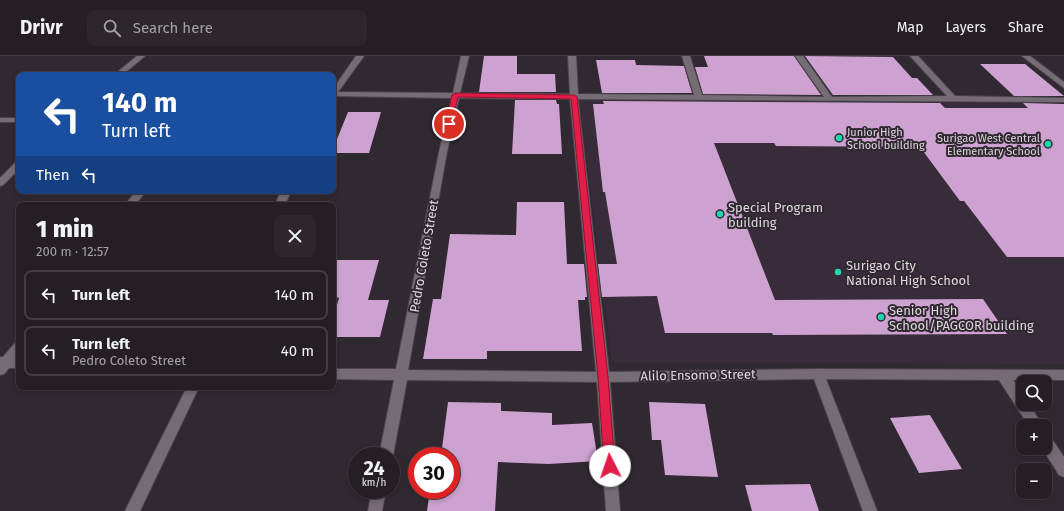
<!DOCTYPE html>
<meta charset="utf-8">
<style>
:root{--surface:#251f25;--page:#2d272d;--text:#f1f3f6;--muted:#a3a2a7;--line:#423d42}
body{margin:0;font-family:"Fira Sans",sans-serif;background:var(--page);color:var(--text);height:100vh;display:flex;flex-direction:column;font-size:15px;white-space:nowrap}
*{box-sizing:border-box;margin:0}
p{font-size:13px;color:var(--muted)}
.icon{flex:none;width:22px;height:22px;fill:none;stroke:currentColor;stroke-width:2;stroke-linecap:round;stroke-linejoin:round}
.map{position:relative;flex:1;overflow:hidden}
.details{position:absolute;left:16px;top:146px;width:320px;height:188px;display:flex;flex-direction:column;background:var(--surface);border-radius:8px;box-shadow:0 2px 6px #0003,0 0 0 1px var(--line)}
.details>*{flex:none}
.guide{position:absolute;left:16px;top:16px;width:320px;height:122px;border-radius:8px;box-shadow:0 2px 6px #0003,0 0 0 1px var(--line);background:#1a4fa0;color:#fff;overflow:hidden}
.controls{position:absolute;left:1016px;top:319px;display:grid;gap:8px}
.controls a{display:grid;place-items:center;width:36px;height:36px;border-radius:8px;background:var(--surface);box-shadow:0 2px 6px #0003,0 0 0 1px var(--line);font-size:20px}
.speed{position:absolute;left:348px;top:391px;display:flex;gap:8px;font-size:20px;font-weight:700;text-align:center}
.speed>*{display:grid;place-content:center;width:52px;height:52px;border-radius:50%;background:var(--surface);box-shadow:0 2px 6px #0003,0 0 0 1px var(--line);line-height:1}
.speed small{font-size:10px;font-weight:400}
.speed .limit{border:6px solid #d22;background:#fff;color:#111}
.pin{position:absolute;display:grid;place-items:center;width:34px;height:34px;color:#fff;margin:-17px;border:2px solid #fff;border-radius:50%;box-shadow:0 1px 4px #0007}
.me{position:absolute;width:44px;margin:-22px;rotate:356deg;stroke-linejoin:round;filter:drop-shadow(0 0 3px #0008)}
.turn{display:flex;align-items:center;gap:14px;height:84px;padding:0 20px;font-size:18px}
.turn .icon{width:52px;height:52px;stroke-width:2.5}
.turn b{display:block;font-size:28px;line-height:34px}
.then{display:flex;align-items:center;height:38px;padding:0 20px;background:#0003;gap:8px;font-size:15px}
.round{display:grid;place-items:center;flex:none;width:42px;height:42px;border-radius:8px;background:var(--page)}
.summary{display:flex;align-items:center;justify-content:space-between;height:68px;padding:0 20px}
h1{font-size:24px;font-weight:800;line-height:30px}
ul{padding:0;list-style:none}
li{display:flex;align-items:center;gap:12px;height:50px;margin:0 8px 6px;padding:0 12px;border:2px solid var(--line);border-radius:8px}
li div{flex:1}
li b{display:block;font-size:15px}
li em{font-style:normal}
header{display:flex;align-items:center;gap:24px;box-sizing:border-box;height:56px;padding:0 20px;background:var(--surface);border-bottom:1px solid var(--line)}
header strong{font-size:19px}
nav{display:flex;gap:22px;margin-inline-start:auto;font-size:14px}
.search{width:280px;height:36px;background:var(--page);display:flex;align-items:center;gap:10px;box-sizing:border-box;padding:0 14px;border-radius:8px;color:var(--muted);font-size:15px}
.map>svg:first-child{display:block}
</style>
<header>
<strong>Drivr</strong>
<div class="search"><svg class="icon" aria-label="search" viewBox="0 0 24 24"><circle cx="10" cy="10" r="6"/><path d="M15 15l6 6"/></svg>Search here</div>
<nav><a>Map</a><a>Layers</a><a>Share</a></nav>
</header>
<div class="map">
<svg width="1064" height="455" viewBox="0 0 1064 455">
<rect width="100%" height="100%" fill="#312931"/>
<polygon fill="#392c3a" points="579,44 1064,48 1064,308 612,306"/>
<g fill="#cda2d0">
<polygon points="484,0 517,0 517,18 555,18 556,36 479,36"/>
<polygon points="704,0 794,0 821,39 703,38 695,11 708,11"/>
<polygon points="805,0 893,1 912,22 917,22 933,39 833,39"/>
<polygon points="596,4 635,4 636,9 684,10 692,37 602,37"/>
<polygon points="980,8 1025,8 1064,40 1014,40"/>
<polygon points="515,44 556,44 557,48 559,48 562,98 512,98"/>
<polygon points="603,45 940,47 945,52 1028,52 1023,47 1064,48 1064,201 1007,201 964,145 960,145 920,91 776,90 774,87 714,87 775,244 983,243 1007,278 773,279 772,277 665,277 657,240 602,241 598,208 617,208 605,136 603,136 593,48 604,48"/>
<polygon points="348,56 381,56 369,97 333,97 333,93"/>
<polygon points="517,146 564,146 567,208 584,208 587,241 585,241 585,244 578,244 582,295 487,295 487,303 423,303 433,243 441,243 450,178 516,179"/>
<polygon points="333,204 379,204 368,244 389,244 380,281 333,281 333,262 339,242 333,240"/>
<polygon points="448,346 501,347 501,355 552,357 552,369 592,367 598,405 549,408 498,406 495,455 427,455 430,434 451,434 451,400 441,400"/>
<polygon points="649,346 705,348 718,421 665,419 661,384 652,384"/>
<polygon points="930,359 962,413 919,417 890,362"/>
<polygon points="810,428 819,455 752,455 745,429"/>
</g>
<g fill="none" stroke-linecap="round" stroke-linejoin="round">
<g stroke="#4b444c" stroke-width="2">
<g id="minor">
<polygon points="137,0 145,0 122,19 114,19"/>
<path d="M356 0H364L338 36 453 37 461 0H469L460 37 570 38 568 0H576L578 38 694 39 682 0H690L702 39 824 41 795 0H803L832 41 947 40 910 0H918L955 40 1064 42V46L578 43 609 316 818 313 1064 314V324H1013L1023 339V348H1029L1043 370H1029L999 324 826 323 877 455H863L814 323 610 326 620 455H606L597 326 407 324 393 400 391 405V400H379L394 324 333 323V313H396L439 96 452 42 333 40V33ZM459 42 570 43 596 316 408 314 447 96Z"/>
<polygon points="1022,0 1030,0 1064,26 1064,32"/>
<rect x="0" y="62" width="19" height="4"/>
<polygon points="19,105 19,113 3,129 0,130 0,122 16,106"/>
<polygon points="136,135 146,135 135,149 125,149"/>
<polygon points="281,135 291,135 285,149 275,149"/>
<polygon points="19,285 19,299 17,302 19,302 19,312 9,312 4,318 0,319 0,301 3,301 15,287"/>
<polygon points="187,331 199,331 140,455 125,455"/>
<polygon points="1045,378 1050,380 1064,401 1064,421 1059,419 1042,392 1045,392"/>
<polygon points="372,434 386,434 382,455 368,455"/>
</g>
</g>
<use href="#minor" fill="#756c76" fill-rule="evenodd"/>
</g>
<polygon fill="#e11d48" stroke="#92132f" points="455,37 574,39 577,41 608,321 615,410 614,414 610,416 605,414 604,410 598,321 571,43 458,41 452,68 449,70 445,68 452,39"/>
<g fill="#1dd5b1" stroke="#312931" stroke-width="1.5">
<circle cx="839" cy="82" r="4"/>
<circle cx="1048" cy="88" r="4"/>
<circle cx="720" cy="158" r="4"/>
<circle cx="838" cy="216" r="4"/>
<circle cx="881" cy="261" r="4"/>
</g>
<g text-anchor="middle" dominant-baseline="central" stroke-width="4" stroke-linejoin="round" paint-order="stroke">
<g font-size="11" fill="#ddd7dd" stroke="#312931" text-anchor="start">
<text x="847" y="76">Junior High<tspan x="847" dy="13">School building</tspan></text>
<text x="1040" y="82" text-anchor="end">Surigao West Central<tspan x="1040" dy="13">Elementary School</tspan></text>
</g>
<g font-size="13" fill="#ddd7dd" stroke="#312931" text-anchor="start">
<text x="728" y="151">Special Program<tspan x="728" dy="15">building</tspan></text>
<text x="846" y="209">Surigao City<tspan x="846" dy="15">National High School</tspan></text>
<text x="889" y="254">Senior High<tspan x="889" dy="15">School/PAGCOR building</tspan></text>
</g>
<g font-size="13" fill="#ddd7dd" stroke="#312931">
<text transform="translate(424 200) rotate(-80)">Pedro Coleto Street</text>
<text transform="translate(698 319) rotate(-1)">Alilo Ensomo Street</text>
</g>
</g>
</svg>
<div class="controls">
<a><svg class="icon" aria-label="search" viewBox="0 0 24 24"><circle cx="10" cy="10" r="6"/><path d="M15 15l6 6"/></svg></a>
<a>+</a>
<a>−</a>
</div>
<div class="speed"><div>24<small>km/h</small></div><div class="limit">30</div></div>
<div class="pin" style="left:449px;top:68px;background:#d93025"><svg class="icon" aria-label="arrive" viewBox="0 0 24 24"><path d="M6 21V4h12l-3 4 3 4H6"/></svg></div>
<svg class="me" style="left:610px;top:410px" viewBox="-20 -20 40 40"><circle r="19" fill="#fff"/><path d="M0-13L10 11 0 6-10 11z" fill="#e11d48"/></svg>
<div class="guide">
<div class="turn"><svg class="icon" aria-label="left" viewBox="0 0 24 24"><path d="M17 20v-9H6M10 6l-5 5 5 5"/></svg><div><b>140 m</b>Turn left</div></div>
<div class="then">Then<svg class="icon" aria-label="left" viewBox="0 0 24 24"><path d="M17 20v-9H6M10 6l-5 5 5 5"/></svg></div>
</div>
<section class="details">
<div class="summary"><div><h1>1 min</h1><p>200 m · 12:57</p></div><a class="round"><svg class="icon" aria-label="close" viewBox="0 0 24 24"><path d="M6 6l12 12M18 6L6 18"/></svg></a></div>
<ul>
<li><svg class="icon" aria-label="left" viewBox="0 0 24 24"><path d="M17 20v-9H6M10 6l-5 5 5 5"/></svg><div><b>Turn left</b></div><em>140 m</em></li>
<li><svg class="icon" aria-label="left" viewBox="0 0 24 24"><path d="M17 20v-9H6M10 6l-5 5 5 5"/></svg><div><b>Turn left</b><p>Pedro Coleto Street</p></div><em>40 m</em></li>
</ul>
</section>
</div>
